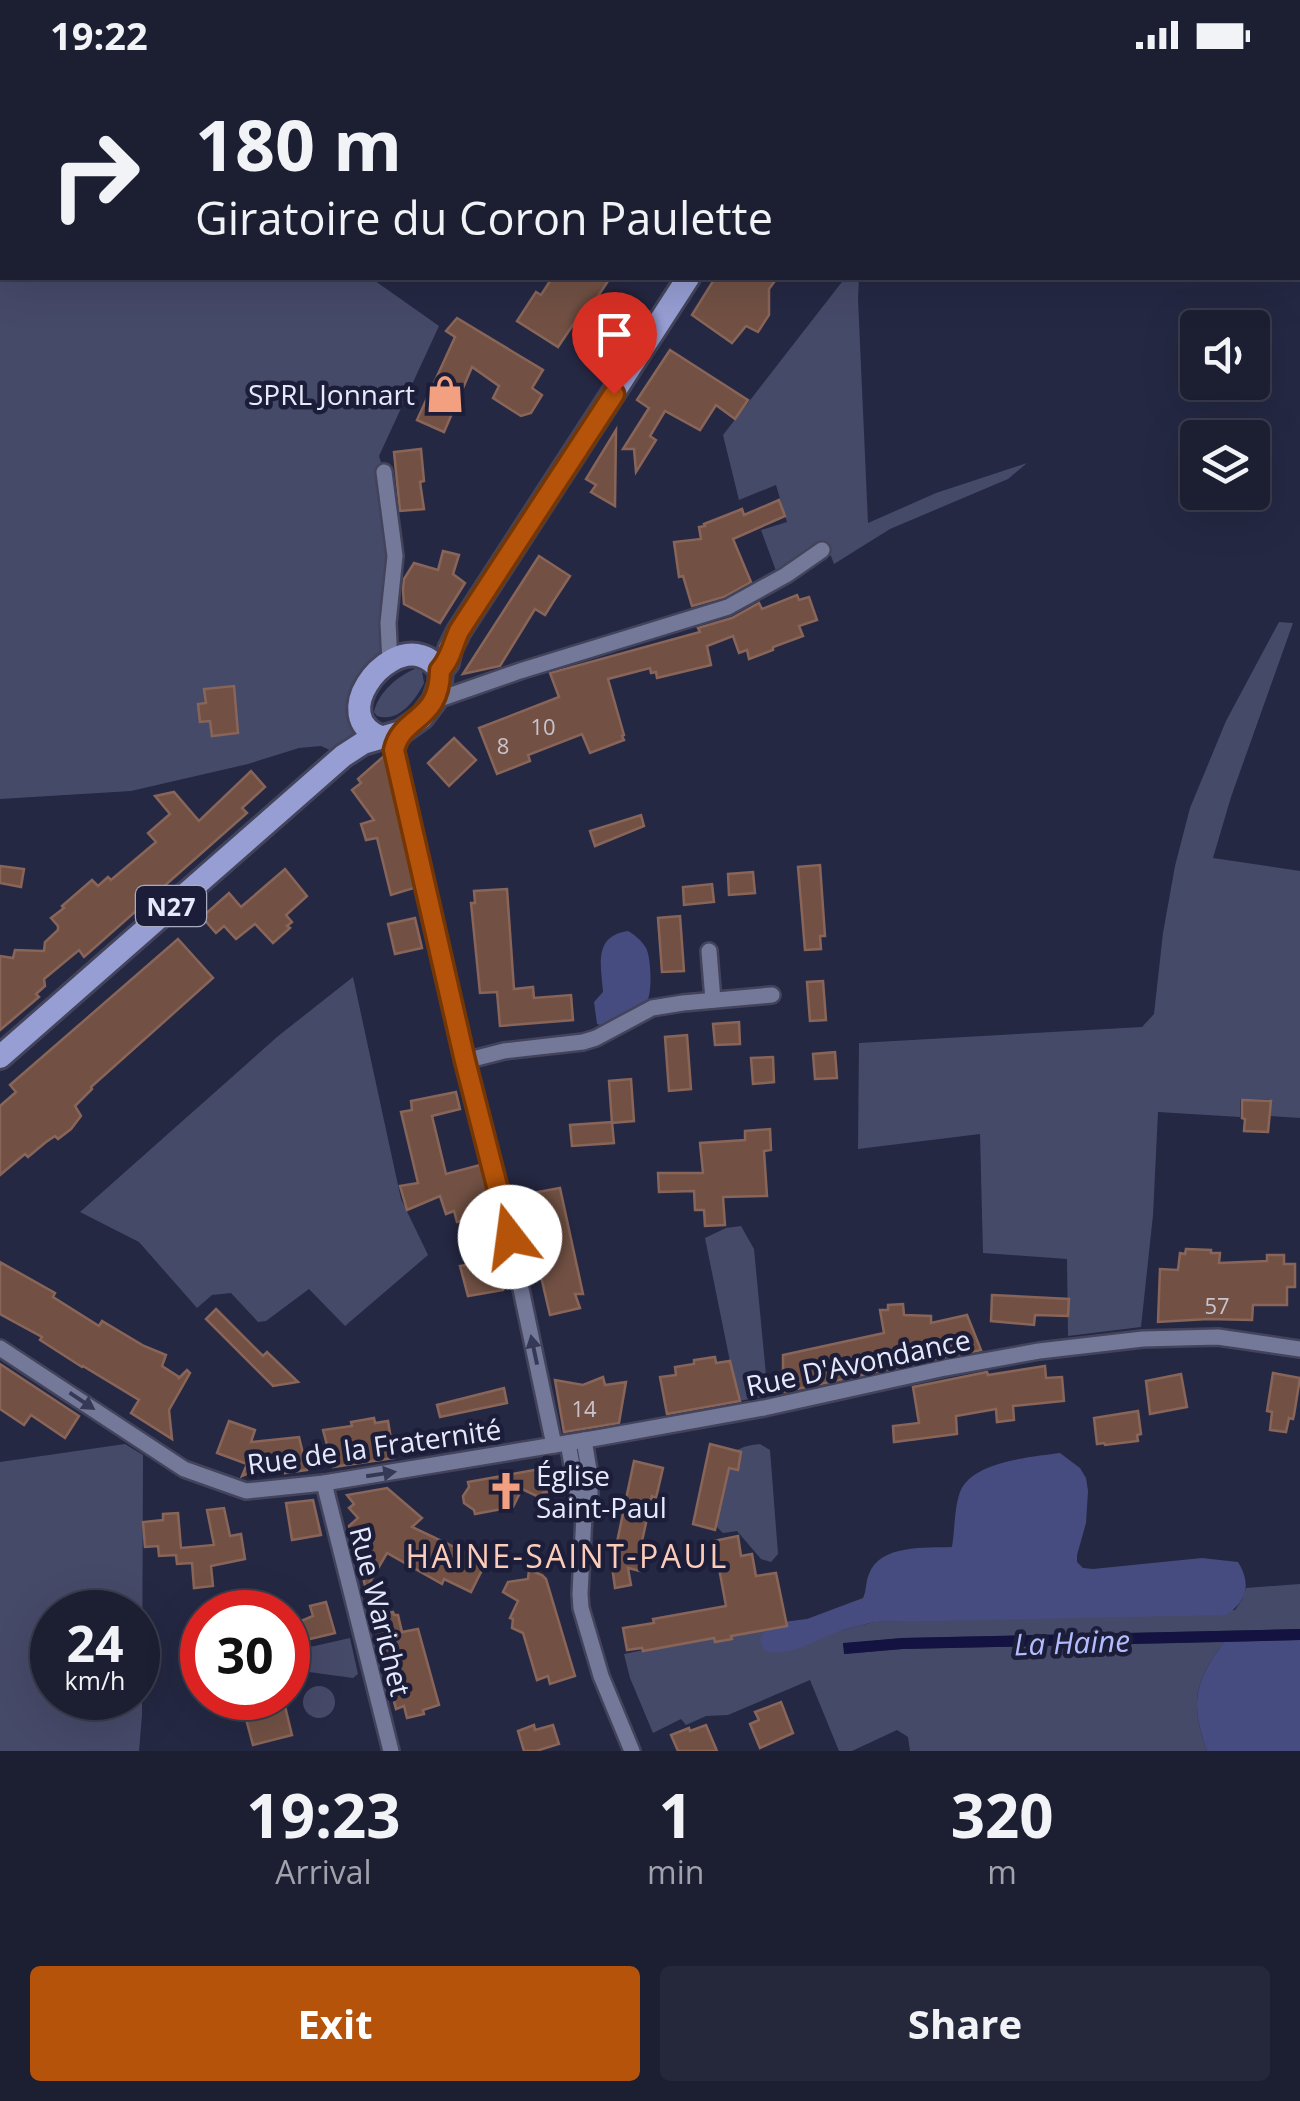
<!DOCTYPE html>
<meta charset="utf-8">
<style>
:root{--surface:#1c1e32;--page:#25273a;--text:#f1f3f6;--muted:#a0a2ac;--line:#3a3c4d;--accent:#b45309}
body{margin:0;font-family:"Open Sans",sans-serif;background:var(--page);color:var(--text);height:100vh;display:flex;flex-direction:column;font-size:38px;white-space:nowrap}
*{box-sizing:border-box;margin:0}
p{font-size:32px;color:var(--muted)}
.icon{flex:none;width:55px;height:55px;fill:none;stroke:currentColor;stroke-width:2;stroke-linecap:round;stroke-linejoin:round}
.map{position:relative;height:1681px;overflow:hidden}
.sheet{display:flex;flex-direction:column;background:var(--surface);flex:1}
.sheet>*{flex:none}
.guide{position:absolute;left:0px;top:0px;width:1300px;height:210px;box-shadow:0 10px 40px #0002,0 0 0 2px var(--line);background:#1c1e32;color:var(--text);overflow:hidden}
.tools{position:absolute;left:1180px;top:240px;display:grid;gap:20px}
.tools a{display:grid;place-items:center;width:90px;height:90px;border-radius:10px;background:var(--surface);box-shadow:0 10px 40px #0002,0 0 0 2px var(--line);font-size:50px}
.speed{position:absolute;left:30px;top:1520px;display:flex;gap:20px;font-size:50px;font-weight:700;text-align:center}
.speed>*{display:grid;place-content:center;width:130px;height:130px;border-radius:50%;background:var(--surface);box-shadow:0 10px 40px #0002,0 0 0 2px var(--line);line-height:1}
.speed small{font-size:25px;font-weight:400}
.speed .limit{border:15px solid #d22;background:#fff;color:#111}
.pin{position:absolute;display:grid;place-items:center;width:85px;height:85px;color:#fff;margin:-102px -42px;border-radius:50% 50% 50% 0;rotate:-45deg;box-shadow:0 0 10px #0007}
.pin .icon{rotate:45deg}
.me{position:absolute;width:110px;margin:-55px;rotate:345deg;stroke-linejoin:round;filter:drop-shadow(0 0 8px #0008)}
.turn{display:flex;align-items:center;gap:35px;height:210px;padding:0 30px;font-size:45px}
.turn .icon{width:130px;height:130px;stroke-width:2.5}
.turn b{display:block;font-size:70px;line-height:85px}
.eta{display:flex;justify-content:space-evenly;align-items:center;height:170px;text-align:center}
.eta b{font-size:60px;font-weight:700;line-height:70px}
.action{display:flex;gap:20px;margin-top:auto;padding:20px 30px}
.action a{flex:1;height:115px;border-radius:10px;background:var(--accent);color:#fff;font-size:40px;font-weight:700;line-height:115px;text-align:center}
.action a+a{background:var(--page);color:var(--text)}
.status{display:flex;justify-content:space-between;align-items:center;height:70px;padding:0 50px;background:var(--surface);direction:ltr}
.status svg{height:28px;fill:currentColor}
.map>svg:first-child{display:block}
</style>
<div class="status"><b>19:22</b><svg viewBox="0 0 49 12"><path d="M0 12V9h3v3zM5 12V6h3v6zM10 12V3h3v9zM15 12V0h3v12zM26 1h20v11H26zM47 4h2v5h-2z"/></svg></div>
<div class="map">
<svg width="1300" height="1681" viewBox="0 0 1300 1681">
<rect width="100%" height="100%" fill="#252843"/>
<g fill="#464a69" fill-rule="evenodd">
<polygon points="2,97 2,208 371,208 439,256 379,386 384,402 395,486 390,575 355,667 343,686 321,676 299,678 248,694 131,721 0,729 0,107"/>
<polygon points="845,208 859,208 858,229 868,453 936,423 1027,393 1008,409 890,459 834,494 831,486 822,480 779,509 761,460 787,452 776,415 739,430 723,365"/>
<polygon points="1279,552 1293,553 1231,727 1213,788 1300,801 1300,1048 1270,1046 1269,1029 1240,1029 1240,1047 1158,1042 1153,1145 1141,1257 1068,1266 1067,1189 983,1183 980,1064 858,1079 859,973 1142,957 1154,944 1163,863 1175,796 1190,738 1226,651"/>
<path d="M417 598 422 601 424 613C415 631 398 653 377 646L374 642C378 622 399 605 417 598Z"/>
<polygon points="353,907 401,1129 428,1185 345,1256 309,1219 266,1251 258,1252 231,1223 212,1225 197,1238 139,1172 80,1142 277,967"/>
<polygon points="741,1156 754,1179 768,1326 738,1331 705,1168 726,1158"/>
<path d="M125 1374 143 1385 142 1645 139 1681H0V1392ZM52 1542H138V1628H52Z"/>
<path d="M760 1374 770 1380 778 1484 771 1492 761 1489 737 1461 723 1463 717 1457 714 1450C718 1433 723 1390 736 1381 743 1376 752 1375 760 1374Z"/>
<path d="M1300 1514V1559L902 1568 843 1574 845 1584 902 1579 1224 1572C1194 1612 1190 1634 1207 1681H910L908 1667 897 1660 852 1681H839L810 1610 728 1645 706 1646 686 1655 681 1649 653 1663 630 1608 624 1584 783 1552 842 1560 874 1552 1235 1540 1242 1530 1246 1518Z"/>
<polygon points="350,1568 358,1604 353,1608 309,1602 288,1607 288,1582"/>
<circle cx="319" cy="1632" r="16"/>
</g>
<g fill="#464c80">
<path d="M628 861C635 865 642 871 646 878 651 887 653 925 646 933 636 945 616 950 603 956L597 954 594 932 603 922C601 895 593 866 628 861Z"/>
<path d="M1060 1383 1080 1398 1086 1408 1088 1421 1086 1453 1077 1485V1492L1083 1498 1093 1499 1202 1488 1238 1492C1251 1513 1248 1531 1226 1545L874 1552C863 1555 853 1557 842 1560 820 1567 787 1590 764 1580L760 1570 764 1561 783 1552 807 1549 863 1528C867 1520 865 1513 869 1504 880 1474 926 1478 952 1477 955 1459 954 1439 960 1422 972 1391 1032 1387 1060 1383Z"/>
<path d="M1300 1570V1681H1207C1190 1634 1194 1612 1224 1572Z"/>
</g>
<polygon fill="#131241" points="1300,1559 1300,1570 902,1579 844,1584 843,1573 902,1568"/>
<g fill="#725144" stroke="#886558" stroke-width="2.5">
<polygon points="552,208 610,208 591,237 587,234 558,277 517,251 536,222 541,225"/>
<polygon points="715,208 777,208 769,219 769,245 758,262 746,256 732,273 692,245"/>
<polygon points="457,248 543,300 532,318 542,325 531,343 521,346 493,328 499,316 472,297 444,362 417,350 455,267 446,261"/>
<polygon points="670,280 748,330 735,349 716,335 700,360 665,341 650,366 656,370 636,402 634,379 623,379 649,338 637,330"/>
<polygon points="616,360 615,436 591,422 596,415 586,409"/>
<polygon points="421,379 424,411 420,412 424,439 400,441 394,382"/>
<polygon points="779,430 785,446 733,469 751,512 724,527 692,536 683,506 679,507 674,472 701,469 699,457 705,456 704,454 742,439 744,445"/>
<polygon points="443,481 459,485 453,504 465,513 440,553 404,534 403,520 404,509 414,493 438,500"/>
<polygon points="539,486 570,506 553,532 545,545 535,539 500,596 463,604"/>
<polygon points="797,525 799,530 809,527 817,550 799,556 803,566 773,577 773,580 749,589 747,580 739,583 733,566 707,576 711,595 657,608 656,602 651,603 650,598 608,609 624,665 622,666 624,670 590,683 582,664 528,685 530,691 497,704 479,658 559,627 550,603 700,562 698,558 732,548 759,533 762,539"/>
<polygon points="234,616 238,663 212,666 210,651 200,652 198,634 206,633 204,619"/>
<polygon points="454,668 476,690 449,716 428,693"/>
<polygon points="384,686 414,818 391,825 377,768 366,770 361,754 374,750 352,720 361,713 358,709"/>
<polygon points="251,701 265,717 242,738 247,743 84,887 79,880 44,909 45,916 36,924 39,927 0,960 0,886 13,888 15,880 44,881 45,872 58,860 58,856 51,848 64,838 62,836 92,810 98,816 108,807 111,810 156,772 148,763 170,744 155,726 174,722 199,751"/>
<polygon points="641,745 644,756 595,776 590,761"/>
<polygon points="820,795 825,866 820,866 821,879 805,880 798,797"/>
<polygon points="0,796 24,799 21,817 0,813"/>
<polygon points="285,799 307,826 286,845 292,852 287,856 290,858 273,873 255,854 236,869 224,856 216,863 202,847 229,823 241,837"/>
<polygon points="753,802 755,823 729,825 728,804"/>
<polygon points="712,814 714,832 684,835 683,817"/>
<polygon points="507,819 514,919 533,917 534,928 571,925 573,950 500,956 497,922 480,923 471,833 475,833 474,821"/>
<polygon points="680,846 684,901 662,902 658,848"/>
<polygon points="415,848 422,878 395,884 388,854"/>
<polygon points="178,869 213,908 91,1017 92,1019 75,1036 81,1046 71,1059 58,1069 55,1066 46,1072 28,1087 25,1084 0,1105 0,1036 16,1022 10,1015"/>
<polygon points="823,911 826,950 810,951 807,912"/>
<polygon points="739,952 740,974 715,975 713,954"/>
<polygon points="687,965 691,1019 669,1021 665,967"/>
<polygon points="835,982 837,1008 815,1009 813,984"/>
<polygon points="773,987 774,1012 753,1014 751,988"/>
<polygon points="631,1009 634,1051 612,1053 609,1011"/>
<polygon points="456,1022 460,1039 432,1046 446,1104 480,1095 496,1158 469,1164 467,1149 457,1152 454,1141 446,1144 440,1126 407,1140 400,1116 418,1113 401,1042 412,1040 411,1031"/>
<polygon points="1242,1030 1271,1031 1268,1062 1244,1061 1245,1049 1242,1048"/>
<polygon points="612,1052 614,1073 572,1076 570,1055"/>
<polygon points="770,1059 771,1080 764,1081 767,1126 723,1127 725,1155 705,1156 704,1140 695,1140 694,1121 659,1122 658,1103 703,1103 700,1073 745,1070 745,1061"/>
<polygon points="560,1118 583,1224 575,1224 580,1238 550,1245 531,1164 536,1163 527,1124"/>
<polygon points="1186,1179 1211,1180 1211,1183 1220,1183 1219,1193 1267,1191 1267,1185 1284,1185 1284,1194 1295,1194 1295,1217 1287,1217 1287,1235 1253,1235 1252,1250 1208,1249 1158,1252 1160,1199 1178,1200 1180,1183 1185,1184"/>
<polygon points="497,1190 503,1220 468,1226 460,1196"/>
<polygon points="0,1192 55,1223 53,1227 99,1256 102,1251 144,1276 166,1285 162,1296 179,1307 178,1309 187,1300 190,1303 169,1340 172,1369 131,1343 139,1330 83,1296 82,1297 40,1270 42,1267 0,1244"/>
<polygon points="992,1225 1069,1229 1068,1246 1035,1245 1034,1255 991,1251"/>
<polygon points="903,1234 904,1245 931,1246 931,1253 967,1245 981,1280 783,1322 783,1285 884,1263 880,1240 888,1240 888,1235"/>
<polygon points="216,1239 263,1286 267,1282 298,1312 273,1316 206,1249"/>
<polygon points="715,1287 716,1293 730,1291 740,1331 667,1344 660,1307 676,1305 675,1297 694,1294 694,1290"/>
<polygon points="0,1294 79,1346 65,1368 31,1345 24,1355 0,1339"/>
<polygon points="1045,1296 1046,1308 1062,1307 1064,1331 1013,1336 1014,1350 997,1352 996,1339 956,1346 957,1364 894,1372 893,1356 919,1353 913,1317 987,1302 988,1305"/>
<polygon points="1273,1303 1300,1308 1294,1345 1293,1349 1289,1348 1286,1362 1270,1360 1272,1342 1267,1341"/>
<polygon points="1181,1304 1187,1337 1150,1344 1146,1311"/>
<polygon points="603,1307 605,1315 626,1312 619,1353 564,1362 555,1310 583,1315"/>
<polygon points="504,1318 507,1333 440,1347 437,1335"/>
<polygon points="1138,1341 1141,1364 1137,1365 1138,1371 1105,1375 1104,1373 1097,1374 1094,1348"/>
<polygon points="374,1348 375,1353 388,1351 394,1388 333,1397 323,1360 352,1356 351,1352"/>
<polygon points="229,1351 255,1360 251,1372 299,1367 307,1400 285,1403 283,1388 242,1406 247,1394 217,1383"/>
<polygon points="710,1374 741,1382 738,1400 729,1398 715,1460 693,1454"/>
<polygon points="634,1391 663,1398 656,1428 652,1426 640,1480 644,1481 640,1501 628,1498 631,1515 615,1518 612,1496"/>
<polygon points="540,1399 541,1408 544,1407 547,1422 543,1423 545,1430 522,1419 513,1437 475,1444 474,1440 464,1433 463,1426 469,1417 468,1412"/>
<polygon points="387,1418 422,1448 412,1457 486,1492 471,1522 444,1509 442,1514 387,1483 366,1519 349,1456 358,1448 349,1438 354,1434 347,1425"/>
<polygon points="313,1430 321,1465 292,1470 286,1433"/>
<polygon points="224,1438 230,1466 241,1464 245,1489 211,1496 213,1516 194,1518 192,1493 177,1494 176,1485 159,1486 158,1476 145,1477 143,1452 163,1450 163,1444 178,1443 181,1478 214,1475 207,1440"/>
<polygon points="738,1466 741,1486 752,1484 756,1506 776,1503 787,1556 731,1566 732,1569 715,1572 714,1568 643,1581 642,1578 627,1580 623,1558 654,1553 653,1549 726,1536 714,1471"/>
<polygon points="529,1500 542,1505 546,1509 575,1606 550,1614 548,1606 537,1610 523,1563 512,1558 513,1549 510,1548 518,1531 503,1522 508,1512 528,1509"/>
<polygon points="326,1532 335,1563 306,1570 301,1551 313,1546 310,1536"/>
<polygon points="393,1542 394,1545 398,1545 402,1562 418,1559 439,1635 423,1640 424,1644 407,1648 404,1636 396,1639 372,1547"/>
<polygon points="266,1628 283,1628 292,1665 253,1675 246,1649 243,1650 239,1636"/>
<polygon points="781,1632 793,1663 760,1678 750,1654 759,1650 755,1642"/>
<polygon points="534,1655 535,1660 553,1655 559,1674 536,1681 524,1681 518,1661"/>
<polygon points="706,1655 717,1681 678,1681 671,1665 689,1658 690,1661"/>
</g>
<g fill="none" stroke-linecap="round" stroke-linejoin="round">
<g stroke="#43445b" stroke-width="20">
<g id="minor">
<polyline points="384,402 395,486 388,553 390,593"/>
<polyline points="434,631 520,601 728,537 786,505 822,480"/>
<polyline points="401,662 394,680 465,991 510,1167 554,1375"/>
<polyline points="709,881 713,930"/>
<polyline points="465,991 504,981 583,972 596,968 652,938 683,933 772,925"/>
<polyline points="0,1278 184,1399 246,1421 324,1413 597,1368 764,1338 945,1298 1039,1281 1143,1269 1218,1267 1300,1279"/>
<polyline points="584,1370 590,1406 590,1425 584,1445 580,1524 581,1538 601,1606 632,1681"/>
<polyline points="568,1373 578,1428 584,1445"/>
<polyline points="324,1413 391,1681"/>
</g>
</g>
<g stroke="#43445b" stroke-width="28">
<g id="primary">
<polyline points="820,2 822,0"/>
<path d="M380 667C329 646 383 574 421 586 429 588 435 594 441 600"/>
<polyline points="0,987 343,686 363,673 401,662 422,647 434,631 440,614 441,600 447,593 450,579 459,561 688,208"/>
</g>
</g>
<use href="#minor" stroke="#747999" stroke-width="15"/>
<use href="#primary" stroke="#969ed3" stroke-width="22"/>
</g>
<defs><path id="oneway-solid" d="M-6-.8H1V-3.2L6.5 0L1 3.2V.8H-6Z" transform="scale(2.5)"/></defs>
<g fill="#363956">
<use href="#oneway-solid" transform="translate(534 1280) rotate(-102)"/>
<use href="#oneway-solid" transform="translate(82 1331) rotate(34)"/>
<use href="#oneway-solid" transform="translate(381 1404) rotate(-9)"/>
</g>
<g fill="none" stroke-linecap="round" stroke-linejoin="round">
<g stroke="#753606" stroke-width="25">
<path id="route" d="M510 1167 465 991 394 680C402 645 440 652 440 600 450 590 453 574 459 561L614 324"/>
</g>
<use href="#route" stroke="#b45309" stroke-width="18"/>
</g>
<defs>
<g id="shop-bare" transform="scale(3)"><path d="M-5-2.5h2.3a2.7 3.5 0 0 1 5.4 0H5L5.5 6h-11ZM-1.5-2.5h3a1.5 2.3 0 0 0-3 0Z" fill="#f2a080" stroke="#1c1e39" stroke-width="2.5" paint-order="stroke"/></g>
<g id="church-bare" transform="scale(3)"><path d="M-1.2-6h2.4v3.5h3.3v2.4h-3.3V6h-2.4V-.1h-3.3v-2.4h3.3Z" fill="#f2a080" stroke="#1c1e39" stroke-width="2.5" paint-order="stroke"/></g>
</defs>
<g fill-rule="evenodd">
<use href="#shop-bare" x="445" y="324"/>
<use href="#church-bare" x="506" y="1421"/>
</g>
<g text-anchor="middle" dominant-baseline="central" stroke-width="9" stroke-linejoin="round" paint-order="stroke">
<g font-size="22" fill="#c9c3cd">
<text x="543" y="656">10</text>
<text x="503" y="675">8</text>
<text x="1217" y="1235">57</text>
<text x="584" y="1338">14</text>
</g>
<rect fill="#1c1e39" stroke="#a9acc1" stroke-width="2.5" x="136" y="816" width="70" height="40" rx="8"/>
<g font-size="25" font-weight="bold" fill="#e6e9fb">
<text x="171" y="836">N27</text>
</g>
<g font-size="28" fill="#e6e9fb" stroke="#1c1e39" text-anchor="end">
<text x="415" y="324">SPRL Jonnart</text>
<text x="536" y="1405" text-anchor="start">Église<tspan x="536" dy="32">Saint-Paul</tspan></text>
</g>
<g font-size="28" fill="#e6e9fb" stroke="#1c1e39">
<text transform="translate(858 1292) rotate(-12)">Rue D'Avondance</text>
<text transform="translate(374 1376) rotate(-8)">Rue de la Fraternité</text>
<text transform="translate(381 1541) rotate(76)">Rue Warichet</text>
</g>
<g font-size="30" font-style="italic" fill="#b3bcfe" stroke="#1c1e39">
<text transform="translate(1072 1572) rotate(-2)">La Haine</text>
</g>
<g font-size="32" letter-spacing="2.5" fill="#fcccba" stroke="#1c1e39">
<text x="567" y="1485">HAINE-SAINT-PAUL</text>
</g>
</g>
</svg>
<div class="tools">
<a><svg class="icon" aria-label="sound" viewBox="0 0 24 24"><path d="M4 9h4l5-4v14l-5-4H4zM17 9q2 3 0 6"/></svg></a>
<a><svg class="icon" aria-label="layers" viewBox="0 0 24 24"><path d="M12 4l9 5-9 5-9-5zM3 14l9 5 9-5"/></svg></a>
</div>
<div class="speed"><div>24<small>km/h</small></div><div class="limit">30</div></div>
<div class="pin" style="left:614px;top:324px;background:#d93025"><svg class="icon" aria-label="arrive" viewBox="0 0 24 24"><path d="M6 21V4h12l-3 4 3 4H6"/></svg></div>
<svg class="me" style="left:510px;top:1167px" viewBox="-20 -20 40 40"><circle r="19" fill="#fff"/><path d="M0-13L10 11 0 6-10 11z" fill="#b45309"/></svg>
<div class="guide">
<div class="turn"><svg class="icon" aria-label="right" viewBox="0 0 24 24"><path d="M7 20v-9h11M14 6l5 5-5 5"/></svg><div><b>180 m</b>Giratoire du Coron Paulette</div></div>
</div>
</div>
<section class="sheet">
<div class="eta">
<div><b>19:23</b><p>Arrival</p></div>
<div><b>1</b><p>min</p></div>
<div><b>320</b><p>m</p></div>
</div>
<div class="action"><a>Exit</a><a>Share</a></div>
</section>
